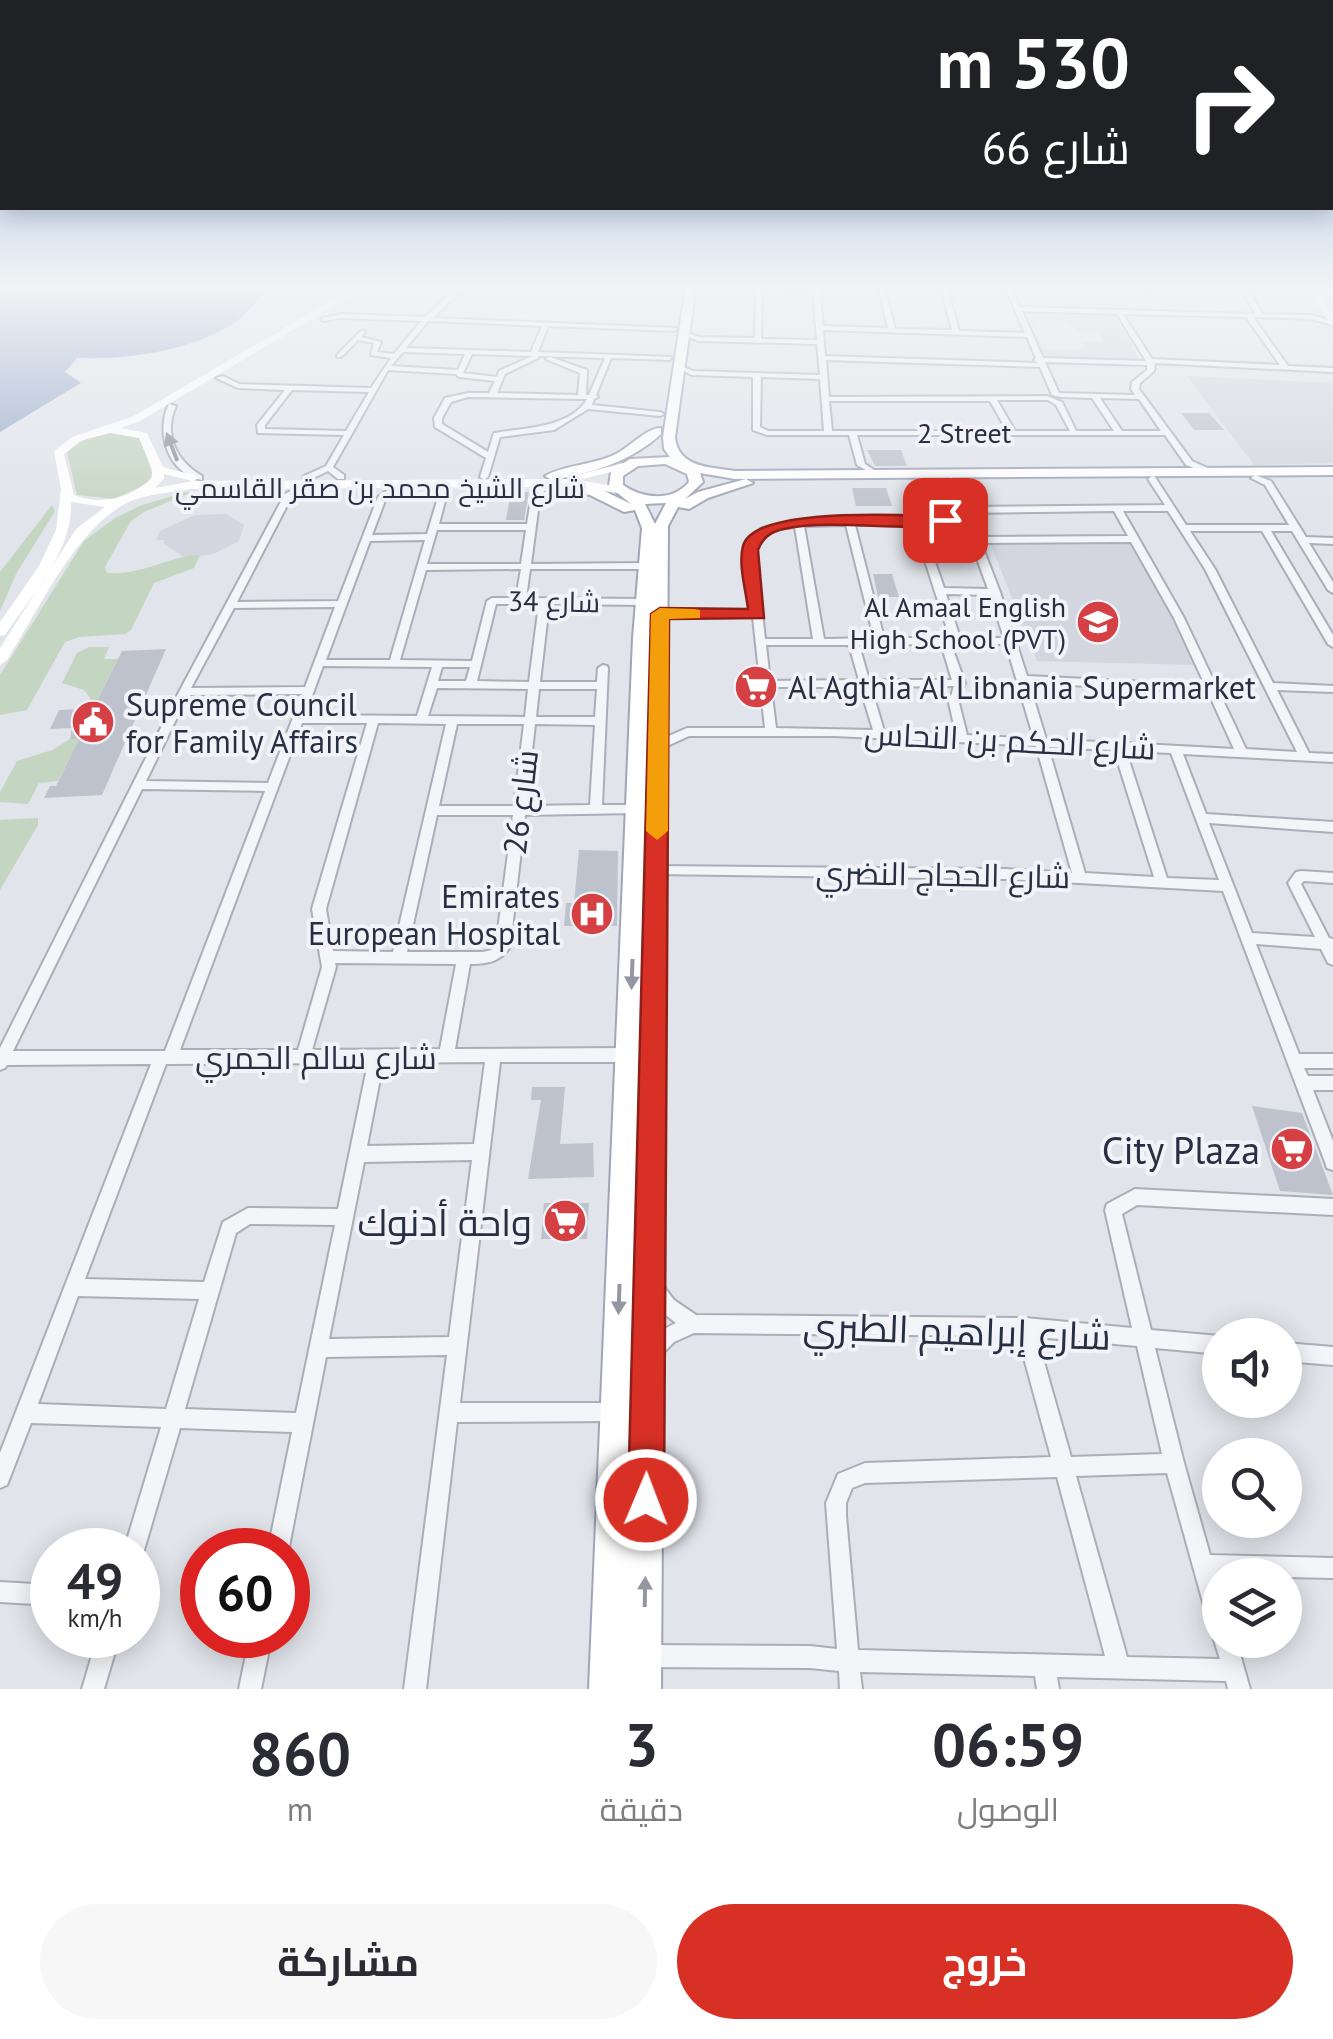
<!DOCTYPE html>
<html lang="ar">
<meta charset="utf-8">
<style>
:root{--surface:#fff;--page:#f7f7f7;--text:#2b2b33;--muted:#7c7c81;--accent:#d93025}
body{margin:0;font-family:"PT Sans",Cairo,sans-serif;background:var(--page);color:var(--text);direction:rtl;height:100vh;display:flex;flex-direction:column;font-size:38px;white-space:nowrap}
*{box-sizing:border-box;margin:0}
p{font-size:32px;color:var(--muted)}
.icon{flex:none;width:55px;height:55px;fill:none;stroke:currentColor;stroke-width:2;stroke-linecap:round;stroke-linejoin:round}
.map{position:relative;height:1689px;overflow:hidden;direction:ltr}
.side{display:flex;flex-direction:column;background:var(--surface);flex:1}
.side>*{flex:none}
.banner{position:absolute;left:0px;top:0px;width:1335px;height:210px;box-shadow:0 5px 25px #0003;direction:rtl;background:#202124;color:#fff;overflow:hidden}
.buttons{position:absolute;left:1202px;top:1318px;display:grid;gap:20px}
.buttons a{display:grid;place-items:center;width:100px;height:100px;border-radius:50%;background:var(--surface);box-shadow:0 5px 25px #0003;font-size:50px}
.speed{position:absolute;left:30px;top:1528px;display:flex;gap:20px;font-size:50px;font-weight:700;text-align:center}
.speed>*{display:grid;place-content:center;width:130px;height:130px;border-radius:50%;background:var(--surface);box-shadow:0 5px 25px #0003;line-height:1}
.speed small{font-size:25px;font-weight:400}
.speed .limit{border:15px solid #d22;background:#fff;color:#111}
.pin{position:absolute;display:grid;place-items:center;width:85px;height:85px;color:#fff;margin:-42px;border-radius:20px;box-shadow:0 5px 15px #0006}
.me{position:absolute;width:110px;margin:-55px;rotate:1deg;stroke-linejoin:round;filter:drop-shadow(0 0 8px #0008)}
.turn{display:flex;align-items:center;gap:35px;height:210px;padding:0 40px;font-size:45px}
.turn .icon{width:130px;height:130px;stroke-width:2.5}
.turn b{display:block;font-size:70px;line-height:85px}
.eta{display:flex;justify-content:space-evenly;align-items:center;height:170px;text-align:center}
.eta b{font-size:60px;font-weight:700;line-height:70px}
.button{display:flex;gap:20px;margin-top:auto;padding:20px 40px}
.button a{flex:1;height:115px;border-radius:60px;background:var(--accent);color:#fff;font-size:40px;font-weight:700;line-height:115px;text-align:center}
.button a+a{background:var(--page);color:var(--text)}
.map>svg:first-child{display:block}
</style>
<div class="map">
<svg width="1333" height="1689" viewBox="0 0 1333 1689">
<rect width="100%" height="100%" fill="#e1e4ea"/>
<g fill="#d3d6df" fill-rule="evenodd">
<path d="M1026 312 1114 315 1139 359 1043 357ZM1036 321H1068L1078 332 1098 333 1103 342H1083L1085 347 1079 350 1042 349 1032 324Z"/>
<polygon points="1187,376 1333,383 1333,463 1254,465"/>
<polygon points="226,514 244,525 239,541 213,554 186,558 164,544 164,540 156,540 160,531 195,515"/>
<polygon points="990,543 1133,543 1197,665 1037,661"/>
</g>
<g fill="#c4d5c2">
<polygon points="112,432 137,436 141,440 152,473 148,483 114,499 77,495 67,452 87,438"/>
<path d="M185 492 276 495H185L144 512 131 521 105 567 107 573C141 576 169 556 200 555L194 568 154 583 131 630 125 634 79 637 65 642 27 710 0 715V675L84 541 115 518 142 505Z"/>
<polygon points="52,505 55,511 16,574 0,611 0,572"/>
<polygon points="89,647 109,647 104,659 118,659 98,699 91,699 84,690 62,683 77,653"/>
<polygon points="70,739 79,739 58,781 39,783 28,804 0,802 0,792 17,761 52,750"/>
<polygon points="38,818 38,825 0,890 0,820"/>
</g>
<path fill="#9aadcc" d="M0 285H270C259 299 246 316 231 325 189 351 126 360 77 358L65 372 81 383 0 432Z"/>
<g fill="#bec2cd">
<polygon points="1181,413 1209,413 1224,430 1194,430"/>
<polygon points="867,450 901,450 907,466 875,466"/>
<polygon points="852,488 886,488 892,506 856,506"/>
<polygon points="511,492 529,492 524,520 506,520"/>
<polygon points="873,574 892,574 899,597 878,597"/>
<polygon points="166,649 102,795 44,798 50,786 56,786 79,739 70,739 72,728 50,729 59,710 85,709 90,699 98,699 122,651"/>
<polygon points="579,850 618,851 617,926 564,926 566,903 574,903"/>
<polygon points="532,1087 565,1087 560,1144 593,1143 594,1177 528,1179 541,1100 531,1100"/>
<polygon points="1252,1106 1302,1113 1333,1195 1280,1191"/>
<polygon points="544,1203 589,1203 587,1239 541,1239"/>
</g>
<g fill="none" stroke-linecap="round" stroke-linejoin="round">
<g stroke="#aaaeb8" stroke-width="4">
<g id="street">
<path d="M460 285H467L433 318 676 328 677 329 674 331 548 326 538 352 671 357V359L669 360 611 358 596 395 598 397 594 399 592 405 660 412 664 414 660 416 588 409 554 430 500 437 488 477 484 480 480 477 486 458 435 427 434 418 445 398 468 393H489L495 381 459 377 456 374 388 370 333 467 344 475V479H338L328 471 307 481 303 478 304 476 326 466 344 435 258 433 257 425 285 390 238 388 216 378 223 376 239 384 371 388 391 358 371 355 374 343 358 340 341 357H337V355L362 330 365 332 361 337 381 342 377 352 394 354 421 321 341 318 324 321 321 319 322 318 341 314 425 317ZM428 321 542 326 531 352 406 348ZM403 352 465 354 458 370 391 366ZM472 354 532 356 499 371 497 377 463 373ZM539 356 605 358 589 395H586L587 370 550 357 546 359 548 360 580 373 578 395 497 393 505 374 538 358ZM292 390 369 392 346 431 265 429V425ZM468 397 582 399H587C571 428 523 428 494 433L488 452 442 424V418L451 402Z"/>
<path d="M756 285 813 287V285H819L823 326 888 328 878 285H884L895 329 952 330 940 285H946L959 331 1025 333 1004 285H1010L1020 307 1255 314 1240 285H1246L1262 314 1311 315 1333 321V325L1311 319 1253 317 1288 366 1333 368V372L1155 363 1154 371 1140 383 1139 389 1192 461 1212 470V474H1209L1186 465 1165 435H857L865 464 880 474 876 476 857 465 849 435H767L753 430V377L692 375 675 367 679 365 693 371 820 375 817 344 698 341 681 334 684 332 699 337 755 338ZM762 290 813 291 817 340 761 339ZM1022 311 1117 314 1146 361 1043 358ZM1123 314 1246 317 1280 365 1152 359ZM823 330 1027 337 1036 358 1034 360 1038 363 825 356ZM826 360 1040 367 1052 395 1060 397 1092 398 1114 431H1076L1062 402 1047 396 829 397ZM1045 362 1147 365V370L1132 382 1131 389 1135 395 1059 393ZM761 377 820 379 824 431H768L760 427ZM1100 398 1139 399 1161 431H1122ZM997 400H1048L1056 405 1070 431H1015ZM829 401H990L1007 431H832Z"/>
<polygon points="1083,285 1162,285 1188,288 1185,290"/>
<path d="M169 404 176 406C163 434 176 461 202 476V480C168 474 155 432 169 404Z"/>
<path d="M1255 475 1271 481 1306 537 1333 538V544L1309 543 1333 582V593L1328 590 1292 531H1271L1333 635V647L1328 644 1262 531H1190L1215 569 1273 683 1333 686V692L1277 690 1309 753 1333 754V762L1183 754 1206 814 1333 822V832L1209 823 1252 933 1315 937 1288 883 1296 872 1301 871 1333 873V883L1304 881 1301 884 1329 938 1333 939V965L1328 963 1321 949 1256 944 1299 1054H1333V1068H1304L1308 1076H1333V1090H1313L1333 1141V1170L1327 1168 1325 1162 1223 891 1006 879 652 874 651 871 652 868 657 866 1006 869 1072 873 1036 746 835 736H689L663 748H655L653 745 655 742 687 728H765L753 617H660L655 614 660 611H752L745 549 753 535 762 528 799 520 962 517 947 480 951 477 955 480 967 507 1165 505 1148 479 1152 476 1155 477 1186 525H1289L1265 485 1251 478ZM1114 511 1128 536 979 537 969 513ZM1123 511H1168L1205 569 1297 752 1246 749 1184 618ZM964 523 988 589 944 588 922 524ZM913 524 950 638H884L855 525ZM846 525 874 638 824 639 804 526ZM795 527 813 639H765L755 549C761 531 778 528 795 527ZM1131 542 1174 618 1205 685 1027 676 1000 592 981 543ZM946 594 990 595 1004 638H960ZM941 644 952 680H869L859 645ZM951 644H1006L1034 739 967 735 959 703 965 683ZM766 645H849L859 680 770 681ZM1029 683 1208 692 1234 749 1123 743 1118 741 1114 743 1046 739ZM954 686 949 703 956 734 884 731 871 687ZM771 687H860L873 730 776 728ZM1048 747 1114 750 1154 877 1085 873ZM1126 751 1171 753 1219 880 1167 878Z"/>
<path d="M550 480 554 483 540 495 531 564 646 563 651 566 646 569H530L526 598 644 599 649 602 644 605 549 604 540 682H597L598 668 603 665 607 666 608 668 602 805H637L643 809 637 813 525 815 510 947C500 962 487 964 470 964L455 1049 629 1048 634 1050 636 1055 634 1060 629 1062H500L460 1403H615L622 1405 624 1412 622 1419 615 1421 457 1422 426 1689H404L447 1355 326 1357 288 1552V1550H268L292 1432 180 1428 144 1550 141 1557 138 1559V1550H124L161 1427 31 1423 7 1485 0 1488V1453L151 1064 7 1065 5 1068 0 1070V1048L179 692 285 494 308 482 315 484 291 498 237 602 338 601 378 497 399 482 406 484 386 498 372 535 427 534 437 501 441 498 445 501 439 524H527L532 494ZM437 530H526L521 564H427ZM425 540 390 660H326L370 541ZM521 569 516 598H492L487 601 472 661 400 660 426 570ZM496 604H539L529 682 477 681ZM335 607 305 687 191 688 234 608ZM323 666 432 667 417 716 305 715ZM442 667H470L466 681H438ZM437 688 528 689 525 717 428 716ZM539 689H597L595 717H536ZM302 694 268 783 146 781 188 695ZM302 723H367L312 909 322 967 298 1050H180ZM378 723 446 724 393 952 333 951 326 909ZM457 724H524L514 806H439ZM535 724 595 725 590 805 526 806ZM142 789 265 791 165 1051H13ZM437 815H513L496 945 491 950 483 952H407ZM335 963 456 964 440 1049 312 1050 336 967ZM485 1062 474 1144 367 1146 383 1063ZM368 1063 338 1209 248 1208 223 1222 204 1282 85 1279 166 1064ZM472 1160 449 1337 329 1339 364 1162ZM250 1224 335 1225 296 1413 185 1409 236 1233ZM78 1296 199 1299 166 1409 38 1404Z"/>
<path d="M1135 1189 1333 1199V1215L1137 1205 1122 1214 1151 1330 1220 1336V1354L1155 1348 1184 1463 1210 1555 1333 1558V1578L1285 1577V1575L1217 1576 1220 1588V1640H1236L1250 1689H1228L1226 1681 1057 1677 1059 1689H1037L1035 1676 860 1672 862 1689H840L839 1671 810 1668 646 1667 638 1664 635 1656 638 1648 646 1645 810 1646 837 1649 826 1503 838 1474 865 1463 1051 1457 1018 1336 694 1333 674 1342 659 1357 653 1360 647 1357 644 1351C650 1337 663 1329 676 1323 664 1314 652 1304 646 1289L649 1283 655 1280 661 1283 674 1300 696 1315 1025 1318 1132 1328 1105 1210 1107 1204ZM1037 1337 1137 1346 1162 1454 1071 1457ZM1167 1473 1209 1624 1212 1632 1217 1633 1214 1640 1220 1659 1127 1657 1076 1476ZM1057 1477 1105 1656 858 1650 846 1516V1503L852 1488 865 1483Z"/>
<polygon points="1285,1343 1333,1347 1333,1365 1285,1361"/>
<polygon points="0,1582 52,1585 52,1605 0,1602"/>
<polygon points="98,1635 120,1635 104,1689 82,1689"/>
<polygon points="250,1635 272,1635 261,1689 239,1689"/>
</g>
</g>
<g stroke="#a0a6b7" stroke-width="4">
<path id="primary" d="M686 285H696L675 437C678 468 710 467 735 471L1333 467V475L735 479 700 473 703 482 685 499 698 492 746 479 753 483 708 498 689 509 678 507 668 526 661 1689H625L652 587 625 1689H589L633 638 642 528 635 510 624 512 590 495 551 486 552 480 545 476C564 465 592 465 614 455 629 448 646 428 661 428V434C631 461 596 472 557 479L600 489 631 504 609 486 611 472 630 459 670 457 664 449 663 437ZM665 464 687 474 689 482C672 502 643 499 623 485V476L638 466ZM666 503 655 524 645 504Z"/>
</g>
<use href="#street" fill="#f4f5f8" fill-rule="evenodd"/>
<g fill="#fff" fill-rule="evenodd">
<path d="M358 285H369L140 421 120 428 147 433 163 467 197 476 199 478 193 481 573 479 625 488V494L573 487 191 489C169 493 142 494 123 505 73 534 38 611 7 660L0 665V648L76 529 105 507 71 502C73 552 31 596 5 635L0 636V622L39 566 56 530 61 489 54 451 72 437 132 417ZM110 433 139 438 152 469V478C131 498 102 506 74 495L64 454 80 441ZM164 474 189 480 193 481 155 488 164 479Z"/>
<polygon points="1305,285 1314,285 1333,315 1333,325 1330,324"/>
<polygon points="627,462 631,463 631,467 579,480 573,476"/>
</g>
<use href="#primary" fill="#fff" fill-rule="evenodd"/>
</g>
<defs><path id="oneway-solid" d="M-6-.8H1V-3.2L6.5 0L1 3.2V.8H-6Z" transform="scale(2.5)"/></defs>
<use fill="#8e929e" href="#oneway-solid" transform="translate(172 447) rotate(-111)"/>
<g fill="#9497a1">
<use href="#oneway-solid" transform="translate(632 974) rotate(92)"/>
<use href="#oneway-solid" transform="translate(619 1299) rotate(92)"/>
<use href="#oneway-solid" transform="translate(645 1592) rotate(-89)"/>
</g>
<linearGradient id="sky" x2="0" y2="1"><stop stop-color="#89b1dd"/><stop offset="0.55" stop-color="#f2f3f6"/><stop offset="1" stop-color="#f2f3f6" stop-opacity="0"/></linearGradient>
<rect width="1333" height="522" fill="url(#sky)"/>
<path fill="#d93025" stroke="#8d1f18" stroke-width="2.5" d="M945 516 953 520 951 524C902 533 816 516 774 532 765 536 761 542 758 550L764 618 669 619 664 1500 659 1513 646 1518 633 1513 628 1500 651 614 660 608 748 609C746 591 738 564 743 546 754 505 907 516 945 516Z"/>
<polygon fill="#f59e0b" points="694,609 700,610 700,618 669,619 668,831 657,840 646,831 651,614 660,608"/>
<defs>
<g id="school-disc" transform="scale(2.25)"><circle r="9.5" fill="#d54045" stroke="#f1f3f8"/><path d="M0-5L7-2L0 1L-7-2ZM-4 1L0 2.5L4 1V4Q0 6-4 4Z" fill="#fff"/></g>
<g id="supermarket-disc" transform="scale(2.25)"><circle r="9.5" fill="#d54045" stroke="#f1f3f8"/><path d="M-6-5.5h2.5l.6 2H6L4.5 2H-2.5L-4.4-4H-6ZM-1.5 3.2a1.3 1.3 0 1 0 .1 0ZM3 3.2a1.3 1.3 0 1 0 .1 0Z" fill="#fff"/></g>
<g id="civic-disc" transform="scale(2.25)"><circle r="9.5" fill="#d54045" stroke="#f1f3f8"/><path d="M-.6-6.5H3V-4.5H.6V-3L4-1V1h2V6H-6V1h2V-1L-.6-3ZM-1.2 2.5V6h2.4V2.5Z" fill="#fff"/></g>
<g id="hospital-disc" transform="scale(2.25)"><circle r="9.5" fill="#d54045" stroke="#f1f3f8"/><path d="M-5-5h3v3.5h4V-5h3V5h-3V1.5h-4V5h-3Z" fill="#fff"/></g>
</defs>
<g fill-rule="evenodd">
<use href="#school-disc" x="1098" y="622"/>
<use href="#supermarket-disc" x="756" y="687"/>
<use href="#civic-disc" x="93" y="722"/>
<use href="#hospital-disc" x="592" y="914"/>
<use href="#supermarket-disc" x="1292" y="1149"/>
<use href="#supermarket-disc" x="565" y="1221"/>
</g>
<g text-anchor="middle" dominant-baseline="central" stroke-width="8" stroke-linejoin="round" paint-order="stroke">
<g font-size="28" fill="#282f43" stroke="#f1f3f8">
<text x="964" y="432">2 Street</text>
<text x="380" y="487">شارع الشيخ محمد بن صقر القاسمي</text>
<text transform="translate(554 601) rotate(1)">شارع 34</text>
</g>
<g font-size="28" fill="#282f43" stroke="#f1f3f8" text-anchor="end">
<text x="1066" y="606">Al Amaal English<tspan x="1066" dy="32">High School (PVT)</tspan></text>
</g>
<g font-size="32" fill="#282f43" stroke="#f1f3f8" text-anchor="start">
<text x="788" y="687">Al Agthia Al Libnania Supermarket</text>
<text x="126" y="704">Supreme Council<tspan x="126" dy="37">for Family Affairs</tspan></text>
<text x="560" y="896" text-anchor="end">Emirates<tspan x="560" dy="37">European Hospital</tspan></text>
</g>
<g font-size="32" fill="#282f43" stroke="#f1f3f8">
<text transform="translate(1010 740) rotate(3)">شارع الحكم بن النحاس</text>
<text transform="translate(520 802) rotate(-83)">شارع 26</text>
<text transform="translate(943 874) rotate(1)">شارع الحجاج النضري</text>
<text x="316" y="1057">شارع سالم الجمري</text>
</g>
<g font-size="38" fill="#282f43" stroke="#f1f3f8" text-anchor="end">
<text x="1260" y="1149">City Plaza</text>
<text x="532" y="1221">واحة أدنوك</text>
</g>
<g font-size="38" fill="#282f43" stroke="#f1f3f8">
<text transform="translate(957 1330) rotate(2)">شارع إبراهيم الطبري</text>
</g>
</g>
</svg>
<div class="buttons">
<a><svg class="icon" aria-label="sound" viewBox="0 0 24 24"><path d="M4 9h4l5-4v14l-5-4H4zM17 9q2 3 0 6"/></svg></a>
<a><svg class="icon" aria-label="search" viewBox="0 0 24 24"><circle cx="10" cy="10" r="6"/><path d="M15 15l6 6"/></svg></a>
<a><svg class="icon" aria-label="layers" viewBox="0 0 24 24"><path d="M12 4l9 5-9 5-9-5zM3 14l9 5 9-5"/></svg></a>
</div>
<div class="speed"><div>49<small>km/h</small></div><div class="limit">60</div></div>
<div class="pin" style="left:945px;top:520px;background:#d93025"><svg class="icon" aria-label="arrive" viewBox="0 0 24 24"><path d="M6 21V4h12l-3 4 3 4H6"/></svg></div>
<svg class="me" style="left:646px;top:1500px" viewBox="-20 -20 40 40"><circle r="17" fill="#d93025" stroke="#fff" stroke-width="3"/><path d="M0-11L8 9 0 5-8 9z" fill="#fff"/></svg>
<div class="banner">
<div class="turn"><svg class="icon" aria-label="right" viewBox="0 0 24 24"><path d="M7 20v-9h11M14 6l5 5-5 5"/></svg><div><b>530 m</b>شارع 66</div></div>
</div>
</div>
<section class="side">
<div class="eta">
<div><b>06:59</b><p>الوصول</p></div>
<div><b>3</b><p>دقيقة</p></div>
<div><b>860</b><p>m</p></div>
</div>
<div class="button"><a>خروج</a><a>مشاركة</a></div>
</section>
